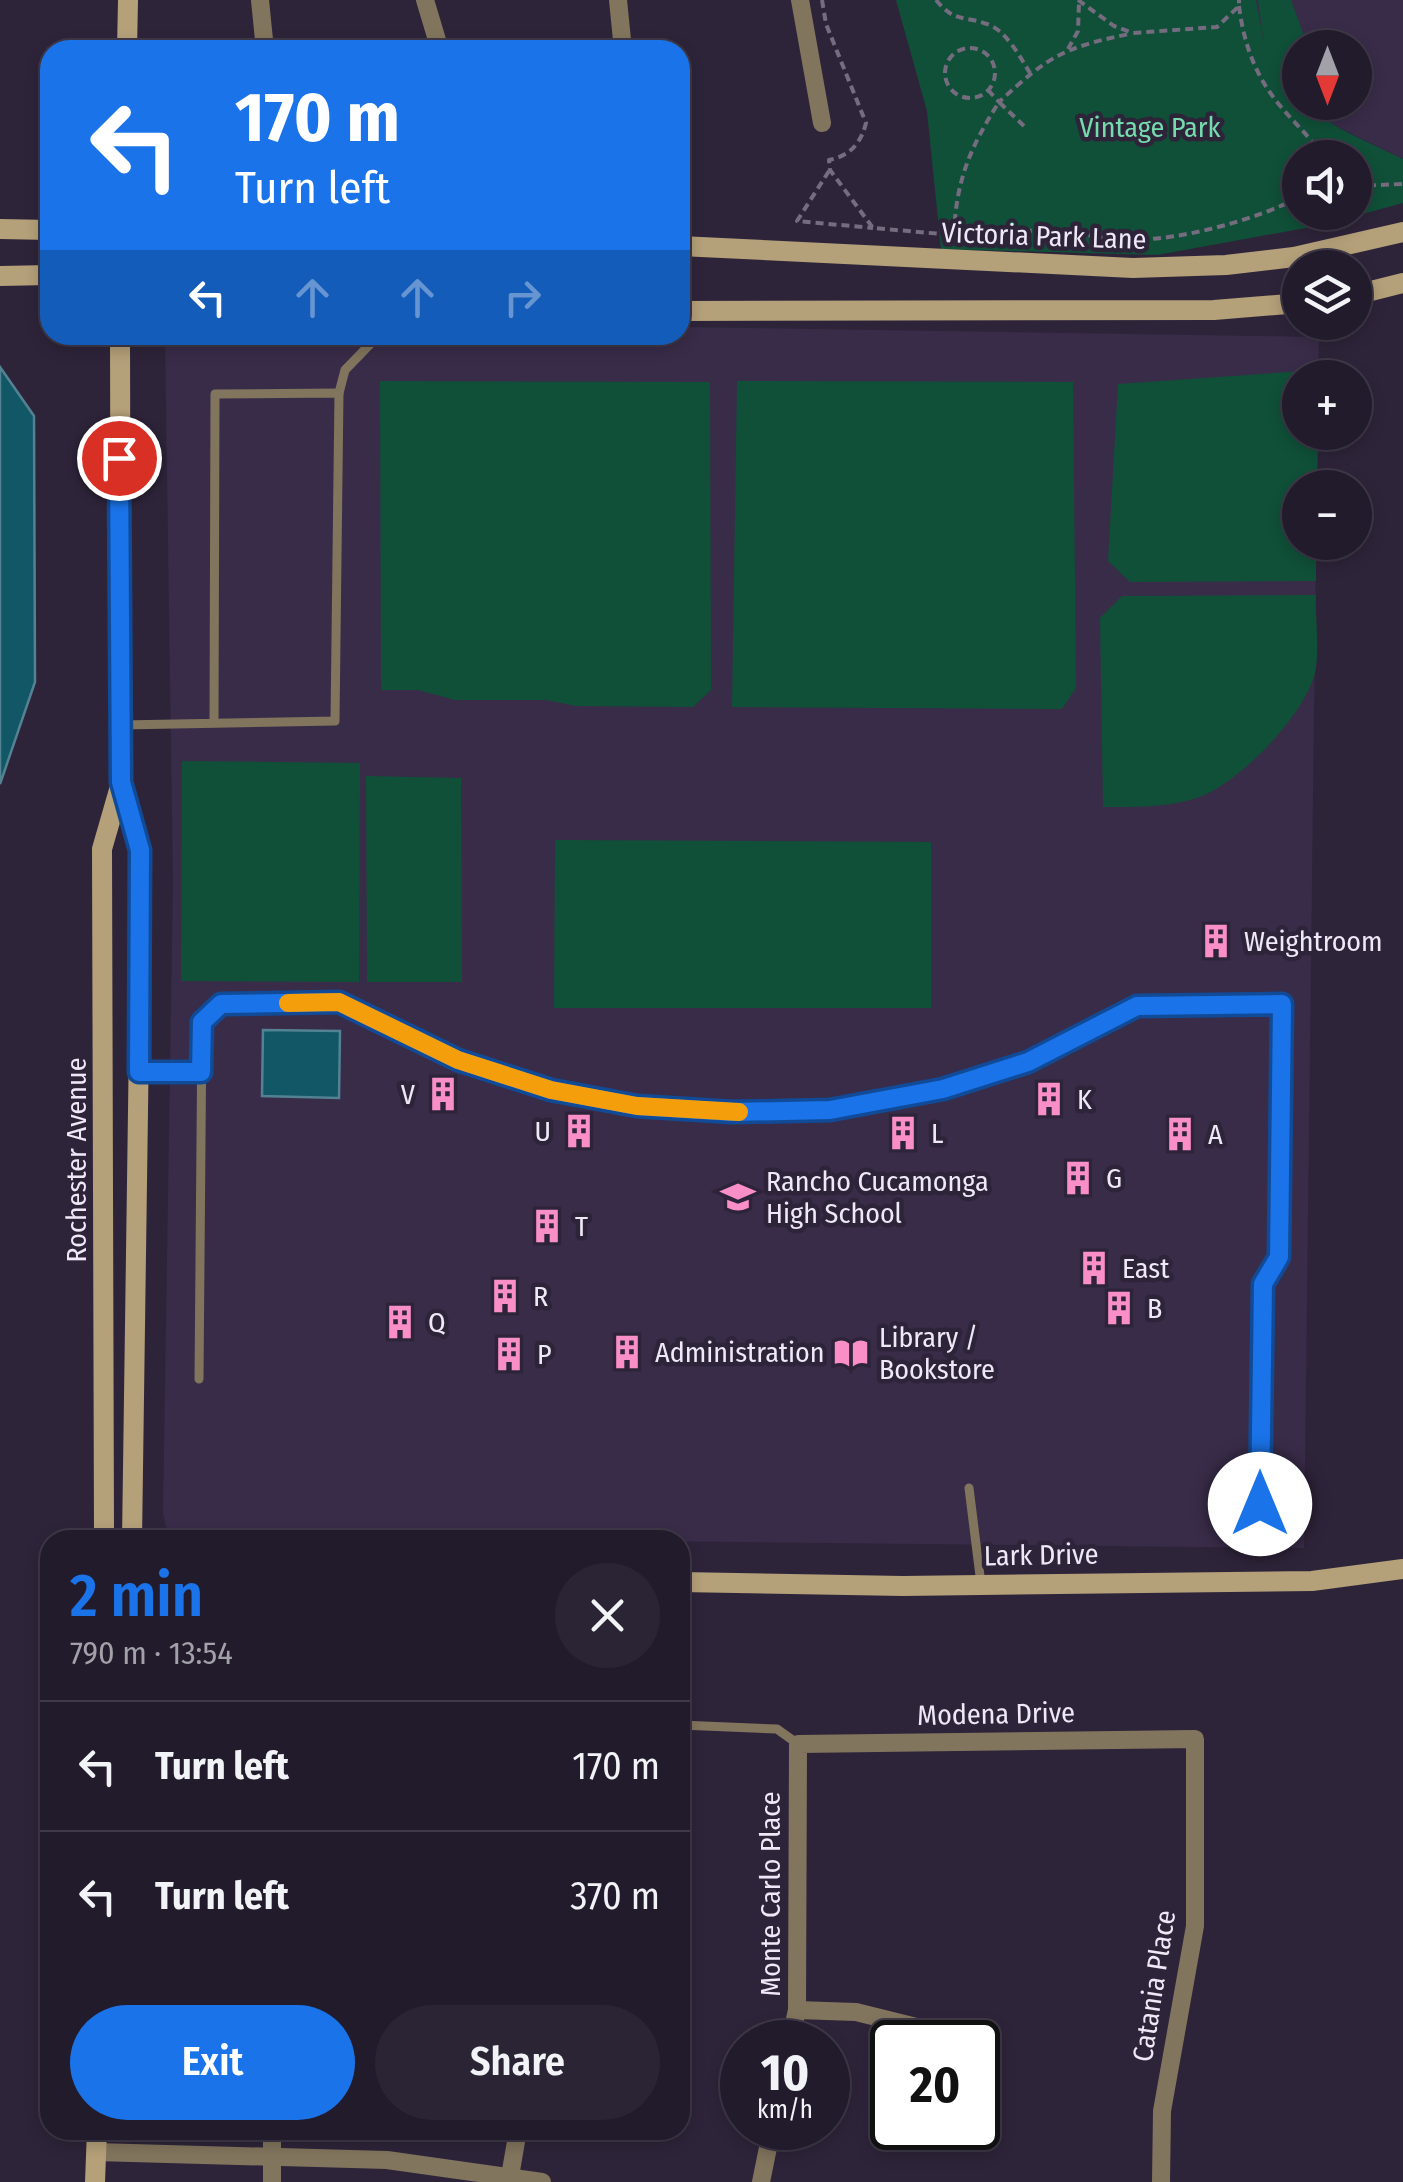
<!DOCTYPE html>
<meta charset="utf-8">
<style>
:root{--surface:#221b2c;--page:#2a2434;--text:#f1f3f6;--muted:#a2a1a9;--line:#3f3948;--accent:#1a73e8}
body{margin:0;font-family:"Fira Sans Condensed",sans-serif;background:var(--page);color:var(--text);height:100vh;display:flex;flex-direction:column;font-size:38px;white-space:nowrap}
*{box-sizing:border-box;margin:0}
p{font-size:32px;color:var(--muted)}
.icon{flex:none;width:55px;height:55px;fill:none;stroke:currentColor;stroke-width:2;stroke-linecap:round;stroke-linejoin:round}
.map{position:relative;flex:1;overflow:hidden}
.sheet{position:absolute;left:40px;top:1530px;width:650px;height:610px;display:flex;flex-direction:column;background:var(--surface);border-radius:30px;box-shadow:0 5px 15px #0003,0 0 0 2px var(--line)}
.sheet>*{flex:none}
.banner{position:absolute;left:40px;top:40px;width:650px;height:305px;border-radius:30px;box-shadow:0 5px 15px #0003,0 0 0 2px var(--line);background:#1a73e8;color:#fff;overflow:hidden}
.needle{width:65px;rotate:180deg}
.buttons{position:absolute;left:1282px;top:30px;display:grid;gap:20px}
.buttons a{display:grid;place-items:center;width:90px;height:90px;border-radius:50%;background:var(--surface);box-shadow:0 5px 15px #0003,0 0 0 2px var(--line);font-size:50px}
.speed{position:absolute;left:720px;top:2020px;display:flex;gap:20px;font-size:50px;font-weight:700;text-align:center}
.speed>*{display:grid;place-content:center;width:130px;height:130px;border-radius:50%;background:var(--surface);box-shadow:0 5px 15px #0003,0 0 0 2px var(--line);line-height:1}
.speed small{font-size:25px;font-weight:400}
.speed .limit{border:5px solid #111;border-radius:15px;background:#fff;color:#111}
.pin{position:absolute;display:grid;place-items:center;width:85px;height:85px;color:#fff;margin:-42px;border:5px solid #fff;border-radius:50%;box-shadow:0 2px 10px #0007}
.me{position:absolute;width:110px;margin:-55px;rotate:0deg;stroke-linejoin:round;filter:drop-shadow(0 0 8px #0008)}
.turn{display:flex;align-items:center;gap:35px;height:210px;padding:0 30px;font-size:45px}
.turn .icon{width:130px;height:130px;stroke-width:2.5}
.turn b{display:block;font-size:70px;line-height:85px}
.lanes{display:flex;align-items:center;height:95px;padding:0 30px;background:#0003;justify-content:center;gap:50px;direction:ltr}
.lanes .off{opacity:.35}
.round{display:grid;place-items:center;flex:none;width:105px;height:105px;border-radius:52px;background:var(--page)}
.head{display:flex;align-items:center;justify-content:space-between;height:170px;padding:0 30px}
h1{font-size:60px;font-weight:600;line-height:75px;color:var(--accent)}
.cta{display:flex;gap:20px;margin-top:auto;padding:20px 30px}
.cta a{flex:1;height:115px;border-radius:60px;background:var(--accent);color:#fff;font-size:40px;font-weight:600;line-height:115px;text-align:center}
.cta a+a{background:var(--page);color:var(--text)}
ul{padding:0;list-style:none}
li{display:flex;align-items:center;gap:30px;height:130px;padding:0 30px;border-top:2px solid var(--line)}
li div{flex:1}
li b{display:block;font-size:38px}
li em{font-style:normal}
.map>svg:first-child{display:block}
</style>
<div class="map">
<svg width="1403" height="2182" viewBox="0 0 1403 2182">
<rect width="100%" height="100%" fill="#2e243a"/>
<g fill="#392c49">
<polygon points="1256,0 1403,0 1403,159 1332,124 1302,103 1355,102 1355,48 1300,48 1300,101 1273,67 1259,25"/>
<polygon points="680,327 1319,337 1318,377 1300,378 1300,432 1318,433 1317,487 1300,488 1300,542 1316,543 1304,1548 180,1536 166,1527 163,1513 173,882 165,335 680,335"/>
</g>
<g fill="#105038" fill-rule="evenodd">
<path d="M896 0H1256L1264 44 1258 0H1291L1308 47 1300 48V96L1280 78C1309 119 1358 137 1403 159V203L1322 225 1157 255 941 249 927 111ZM1300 158H1355V212H1300Z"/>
<polygon points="1318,370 1318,377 1300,378 1300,432 1318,433 1317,487 1300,488 1300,542 1316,543 1316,581 1130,582 1108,561 1118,384"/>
<polygon points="380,381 710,382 711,690 693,707 576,706 546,700 455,700 418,690 381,690"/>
<polygon points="737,381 1073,382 1076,688 1062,709 732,707"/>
<path d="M1316 595C1315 619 1320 649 1315 673 1305 714 1242 780 1202 796 1171 808 1136 807 1103 807L1100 618 1122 596Z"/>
<polygon points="182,761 360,763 359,982 181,981"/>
<polygon points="366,776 461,778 462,982 367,982"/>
<polygon points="555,840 931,842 931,1008 554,1008"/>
</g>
<g fill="#115766" stroke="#538292" stroke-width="2.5">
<polygon points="0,367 34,416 35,682 0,784"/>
<polygon points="263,1030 340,1031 339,1098 262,1096"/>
</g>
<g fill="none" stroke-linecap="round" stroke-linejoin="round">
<g stroke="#756c7f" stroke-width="4" stroke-dasharray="8 5" stroke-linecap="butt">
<path d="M822 0 826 24 866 123C861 143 850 156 829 160L830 170 873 228 953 235"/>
<path d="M936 0C955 23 962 15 987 24 1006 30 1020 57 1030 73"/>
<polyline points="1078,0 1114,26 1133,33 1217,27 1239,6 1239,0"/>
<path d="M1239 6C1244 45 1256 78 1282 108 1296 125 1312 138 1323 158"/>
<circle cx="970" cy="73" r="25"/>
<polyline points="1068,49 1078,31 1079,2"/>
<path d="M988 90 999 102C1049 56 1062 48 1129 34"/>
<path d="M1024 126 999 102C970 148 956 180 954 235 992 232 1031 229 1069 232 1090 235 1110 240 1130 240 1182 240 1255 220 1300 197"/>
<polyline points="829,171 797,221 873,228"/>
<polyline points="1355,186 1403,184"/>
</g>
<g stroke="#82755d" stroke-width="9">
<polyline points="339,393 345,370 379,335"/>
<path d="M121 725C192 724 263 723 335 721L339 393 215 394 214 723"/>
<polyline points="139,1072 201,1072"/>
<polyline points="199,1379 202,1022 208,1013 221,1005 339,1002 457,1060 551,1090 637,1107 732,1112 830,1110 943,1089 1028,1061 1137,1006 1283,1005 1279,1257 1263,1284 1260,1504"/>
<polyline points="969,1488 981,1584"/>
<polyline points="680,1725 777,1729 798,1744"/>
</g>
<g stroke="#82755d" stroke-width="18">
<polyline points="260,0 265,50"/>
<polyline points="425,0 440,50"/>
<polyline points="618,0 623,50"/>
<polyline points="800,0 822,123"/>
<polyline points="797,2010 856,2012 969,2040"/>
<polyline points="790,2042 797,2010 798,1744 1195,1739 1195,1926 1162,2111 1161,2182"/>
<polyline points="96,2152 387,2160 542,2182"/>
<polyline points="272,2182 272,2130"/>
<polyline points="509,2182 518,2130"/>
<polyline points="761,2182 772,2128"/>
</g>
<g stroke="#b4a079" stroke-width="20">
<polyline points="127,50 128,0"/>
<polyline points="0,229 50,230"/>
<polyline points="680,246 1133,268 1226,265 1294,257 1403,232"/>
<polyline points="0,276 50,275"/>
<polyline points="1355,295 1403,283"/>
<polyline points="680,311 1214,310 1300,303"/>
<polyline points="120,335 121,782 140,850 141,896 132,1540"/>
<polyline points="107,1540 104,1534 102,849 121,783"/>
<polyline points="680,1582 903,1586 1312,1581 1403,1569"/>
<polyline points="95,2182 97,2130"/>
</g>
</g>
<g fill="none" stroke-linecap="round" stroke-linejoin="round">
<g stroke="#114b97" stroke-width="25">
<polyline id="route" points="119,458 121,782 140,850 139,1072 201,1072 202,1022 221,1004 339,1002 458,1060 551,1090 637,1106 732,1112 830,1110 943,1089 1028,1062 1137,1006 1282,1004 1279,1257 1263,1284 1260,1504"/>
</g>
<use href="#route" stroke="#1a73e8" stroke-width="18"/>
<polyline stroke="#f59e0b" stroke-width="18" points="288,1003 339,1002 458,1060 551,1090 637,1106 739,1112"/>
</g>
<defs>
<g id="building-bare" transform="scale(2.7)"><path d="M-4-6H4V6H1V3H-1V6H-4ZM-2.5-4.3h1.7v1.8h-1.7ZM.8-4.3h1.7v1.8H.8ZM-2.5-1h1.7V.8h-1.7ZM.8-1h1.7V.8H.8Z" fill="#fa8fc7" stroke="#2e243a" stroke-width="2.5" paint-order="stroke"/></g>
<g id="school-bare" transform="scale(2.7)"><path d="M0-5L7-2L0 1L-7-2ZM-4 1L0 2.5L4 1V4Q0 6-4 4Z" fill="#fa8fc7" stroke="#2e243a" stroke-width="2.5" paint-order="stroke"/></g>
<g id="library-bare" transform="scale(2.7)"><path d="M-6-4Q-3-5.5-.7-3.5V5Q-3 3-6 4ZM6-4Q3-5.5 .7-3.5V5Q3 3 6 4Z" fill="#fa8fc7" stroke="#2e243a" stroke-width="2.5" paint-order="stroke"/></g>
</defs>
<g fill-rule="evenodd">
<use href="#building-bare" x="1216" y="941"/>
<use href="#building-bare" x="443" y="1094"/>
<use href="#building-bare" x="1049" y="1099"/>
<use href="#building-bare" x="579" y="1131"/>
<use href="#building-bare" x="903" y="1133"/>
<use href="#building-bare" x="1180" y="1134"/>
<use href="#building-bare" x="1078" y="1178"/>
<use href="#school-bare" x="738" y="1197"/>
<use href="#building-bare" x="547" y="1226"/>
<use href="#building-bare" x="1094" y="1268"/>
<use href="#building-bare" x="505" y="1296"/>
<use href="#building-bare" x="1119" y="1308"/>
<use href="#building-bare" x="400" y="1322"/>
<use href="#building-bare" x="627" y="1352"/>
<use href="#library-bare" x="851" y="1353"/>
<use href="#building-bare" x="509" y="1354"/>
</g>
<g text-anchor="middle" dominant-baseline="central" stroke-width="9" stroke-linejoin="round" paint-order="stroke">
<g font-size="28" fill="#75dbad" stroke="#2e243a">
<text x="1150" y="127">Vintage Park</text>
</g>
<g font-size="28" fill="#eee8f7" stroke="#2e243a">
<text transform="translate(1044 236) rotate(2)">Victoria Park Lane</text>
<text transform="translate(76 1160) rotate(-90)">Rochester Avenue</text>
<text transform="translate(1041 1555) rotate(-1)">Lark Drive</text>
<text transform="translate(996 1714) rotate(-1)">Modena Drive</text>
<text transform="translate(770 1894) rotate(-90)">Monte Carlo Place</text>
<text transform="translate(1154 1986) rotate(-81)">Catania Place</text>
</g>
<g font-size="28" fill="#eee8f7" stroke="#2e243a" text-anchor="start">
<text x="1244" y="941">Weightroom</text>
<text x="415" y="1094" text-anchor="end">V</text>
<text x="1077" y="1099">K</text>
<text x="551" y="1131" text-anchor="end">U</text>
<text x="931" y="1133">L</text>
<text x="1208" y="1134">A</text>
<text x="1106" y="1178">G</text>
<text x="766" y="1181">Rancho Cucamonga<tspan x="766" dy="32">High School</tspan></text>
<text x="575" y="1226">T</text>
<text x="1122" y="1268">East</text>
<text x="533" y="1296">R</text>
<text x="1147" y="1308">B</text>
<text x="428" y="1322">Q</text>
<text x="879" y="1337">Library /<tspan x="879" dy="32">Bookstore</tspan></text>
<text x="655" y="1352">Administration</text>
<text x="537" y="1354">P</text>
</g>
</g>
</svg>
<div class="buttons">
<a><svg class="needle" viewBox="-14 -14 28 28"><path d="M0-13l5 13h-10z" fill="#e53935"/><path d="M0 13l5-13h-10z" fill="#a2a1a9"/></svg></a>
<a><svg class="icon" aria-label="sound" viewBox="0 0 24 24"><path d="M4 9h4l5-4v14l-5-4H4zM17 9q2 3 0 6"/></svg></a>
<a><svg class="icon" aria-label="layers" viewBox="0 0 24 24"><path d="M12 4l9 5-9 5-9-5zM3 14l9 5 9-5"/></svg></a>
<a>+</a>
<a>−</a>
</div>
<div class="speed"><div>10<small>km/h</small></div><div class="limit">20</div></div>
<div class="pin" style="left:119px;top:458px;background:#d93025"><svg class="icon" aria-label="arrive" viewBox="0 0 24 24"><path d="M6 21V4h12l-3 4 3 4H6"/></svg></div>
<svg class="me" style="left:1260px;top:1504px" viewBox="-20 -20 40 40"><circle r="19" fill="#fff"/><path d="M0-13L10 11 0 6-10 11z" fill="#1a73e8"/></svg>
<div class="banner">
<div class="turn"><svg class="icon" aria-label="left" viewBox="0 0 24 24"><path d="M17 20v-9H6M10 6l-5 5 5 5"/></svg><div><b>170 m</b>Turn left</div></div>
<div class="lanes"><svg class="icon" aria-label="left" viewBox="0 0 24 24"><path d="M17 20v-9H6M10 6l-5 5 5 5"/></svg><svg class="icon off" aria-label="ahead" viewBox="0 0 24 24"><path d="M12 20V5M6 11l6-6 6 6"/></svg><svg class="icon off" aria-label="ahead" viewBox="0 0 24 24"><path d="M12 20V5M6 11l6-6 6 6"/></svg><svg class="icon off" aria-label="right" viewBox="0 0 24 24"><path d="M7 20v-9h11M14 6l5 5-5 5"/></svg></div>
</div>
<section class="sheet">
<div class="head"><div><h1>2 min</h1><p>790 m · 13:54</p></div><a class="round"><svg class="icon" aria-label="close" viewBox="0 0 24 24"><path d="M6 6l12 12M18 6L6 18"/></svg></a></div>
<ul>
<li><svg class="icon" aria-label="left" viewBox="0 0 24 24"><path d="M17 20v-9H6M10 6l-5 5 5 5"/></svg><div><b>Turn left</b></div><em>170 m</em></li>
<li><svg class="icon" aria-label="left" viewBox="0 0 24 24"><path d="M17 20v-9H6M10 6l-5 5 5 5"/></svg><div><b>Turn left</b></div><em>370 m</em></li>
</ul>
<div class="cta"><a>Exit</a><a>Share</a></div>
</section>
</div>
